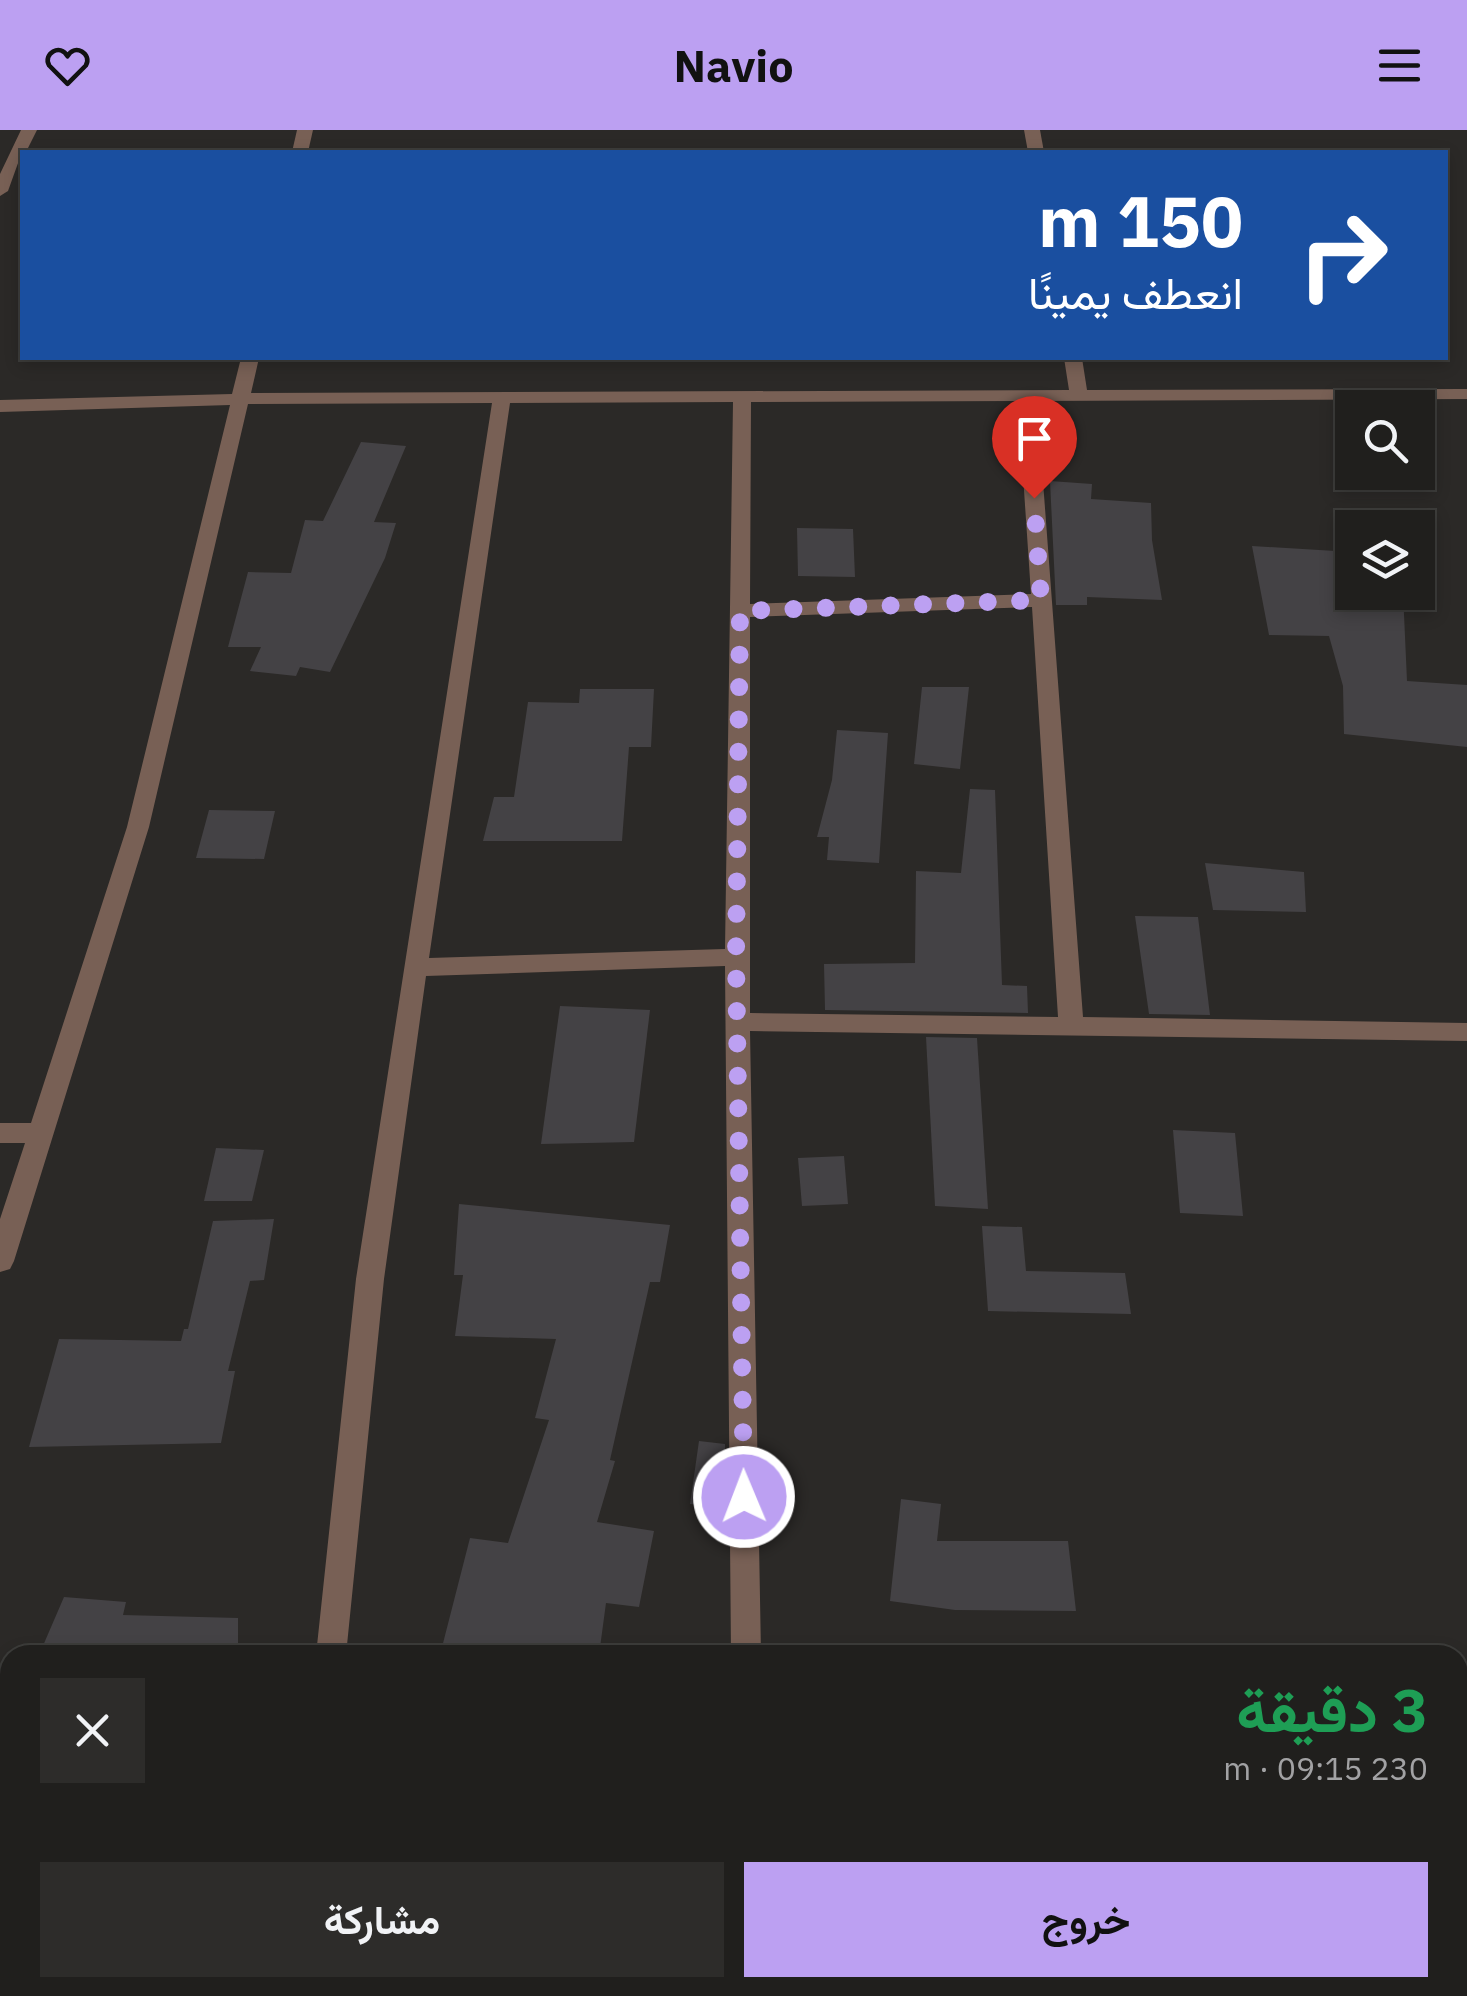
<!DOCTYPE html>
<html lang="ar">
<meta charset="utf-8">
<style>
:root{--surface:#201f1d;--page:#2d2c2a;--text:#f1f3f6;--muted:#a2a2a4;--line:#3d3d3b;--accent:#bca0f2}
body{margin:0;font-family:"IBM Plex Sans",Vazirmatn,sans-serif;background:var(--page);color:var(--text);direction:rtl;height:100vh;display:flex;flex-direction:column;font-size:38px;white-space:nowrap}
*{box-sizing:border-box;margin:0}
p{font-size:32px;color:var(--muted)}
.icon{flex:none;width:55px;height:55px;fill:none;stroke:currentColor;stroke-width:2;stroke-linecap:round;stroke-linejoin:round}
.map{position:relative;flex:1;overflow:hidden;direction:ltr}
.sheet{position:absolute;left:0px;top:1515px;width:1468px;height:352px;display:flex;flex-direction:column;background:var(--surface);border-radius:30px 30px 0 0;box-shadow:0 5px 15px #0003,0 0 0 2px var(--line);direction:rtl}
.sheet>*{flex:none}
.banner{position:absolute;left:20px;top:20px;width:1428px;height:210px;border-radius:0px;box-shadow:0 5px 15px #0003,0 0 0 2px var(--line);direction:rtl;background:#1a4fa0;color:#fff;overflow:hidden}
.controls{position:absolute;left:1335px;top:260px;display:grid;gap:20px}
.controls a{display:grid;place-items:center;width:100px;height:100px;border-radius:0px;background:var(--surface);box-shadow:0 5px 15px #0003,0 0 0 2px var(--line);font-size:50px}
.pin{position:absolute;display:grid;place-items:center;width:85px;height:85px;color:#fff;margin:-102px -42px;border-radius:50% 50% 50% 0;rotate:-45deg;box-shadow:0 0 10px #0007}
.pin .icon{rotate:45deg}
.me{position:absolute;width:110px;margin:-55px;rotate:359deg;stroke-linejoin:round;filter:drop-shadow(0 0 8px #0008)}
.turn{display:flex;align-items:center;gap:35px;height:210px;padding:0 40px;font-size:45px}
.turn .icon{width:130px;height:130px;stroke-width:2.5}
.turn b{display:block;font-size:70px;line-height:85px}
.round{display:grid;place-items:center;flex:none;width:105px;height:105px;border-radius:0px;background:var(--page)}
.head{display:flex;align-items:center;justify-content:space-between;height:170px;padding:0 40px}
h1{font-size:60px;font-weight:700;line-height:75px;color:#1e9e55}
.button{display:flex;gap:20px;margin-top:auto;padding:20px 40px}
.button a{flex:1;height:115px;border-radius:0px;background:var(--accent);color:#111;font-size:40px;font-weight:700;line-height:115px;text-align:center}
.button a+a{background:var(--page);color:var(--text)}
header{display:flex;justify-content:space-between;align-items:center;height:130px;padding:0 40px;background:var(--accent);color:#111;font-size:45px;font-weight:700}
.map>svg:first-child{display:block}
</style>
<header><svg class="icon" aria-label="menu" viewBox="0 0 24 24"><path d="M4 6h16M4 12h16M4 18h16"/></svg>Navio<svg class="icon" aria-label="heart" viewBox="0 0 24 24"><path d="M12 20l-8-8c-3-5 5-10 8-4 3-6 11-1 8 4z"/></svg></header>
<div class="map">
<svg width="1467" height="1866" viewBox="0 0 1467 1866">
<rect width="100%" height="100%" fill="#2b2927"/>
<g fill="#444245">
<polygon points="361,312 406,316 374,392 396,393 385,428 330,542 300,537 296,546 250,541 261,517 228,517 248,442 291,443 305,390 323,391"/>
<polygon points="1050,351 1092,354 1091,369 1151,373 1152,410 1162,470 1087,467 1087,475 1056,475"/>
<polygon points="797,398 853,399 855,447 798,446"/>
<polygon points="1252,416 1352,422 1352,462 1403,462 1407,551 1467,555 1467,617 1344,604 1343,556 1329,506 1269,505"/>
<polygon points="922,557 969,557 960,639 914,634"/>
<polygon points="580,559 654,559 651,617 629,617 622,711 483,711 494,667 514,667 528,572 579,573"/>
<polygon points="837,600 888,603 879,733 827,730 829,707 817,707 832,650"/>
<polygon points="970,659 995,660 1002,855 1027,856 1028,883 825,880 824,834 915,833 916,741 961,743"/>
<polygon points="209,680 275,681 264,729 196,728"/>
<polygon points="1205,733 1304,742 1306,782 1213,780"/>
<polygon points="1135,786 1198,787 1210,885 1149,884"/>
<polygon points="560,876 650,880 634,1012 541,1014"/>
<polygon points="926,907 977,908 988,1079 935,1076"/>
<polygon points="1173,1000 1235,1003 1243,1086 1180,1083"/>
<polygon points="216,1018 264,1020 252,1071 204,1071"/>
<polygon points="844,1026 848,1074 802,1076 798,1028"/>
<polygon points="459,1074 670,1095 660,1152 650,1152 610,1330 615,1331 597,1392 654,1401 639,1477 606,1473 599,1525 440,1525 470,1408 508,1413 549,1290 535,1288 556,1209 455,1206 463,1145 454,1145"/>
<polygon points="274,1089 264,1150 250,1151 228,1241 235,1241 221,1313 29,1317 59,1209 181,1211 184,1199 188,1199 213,1091"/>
<polygon points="982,1096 1022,1097 1026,1141 1125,1143 1131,1184 988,1181"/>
<polygon points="699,1311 725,1314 726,1378 690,1374"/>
<polygon points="901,1369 941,1374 937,1411 1068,1411 1076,1481 955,1480 890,1471"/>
<polygon points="64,1467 126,1472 123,1485 238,1488 238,1525 39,1525"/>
</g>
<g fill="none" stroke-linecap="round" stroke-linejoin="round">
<g fill="#786055" fill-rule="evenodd">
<polygon points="21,0 37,0 26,22 22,22 8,61 0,66 0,44"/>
<polygon points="297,0 313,0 308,22 292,22"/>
<polygon points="1024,0 1040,0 1044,22 1028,22"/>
<path d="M241 228H259L251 263 1069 260 1064 228H1082L1087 260 1467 259V269L1037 271 1083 887 1467 893V911L750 901 761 1525H731L725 836 426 846 384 1149 346 1525H316L356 1149 492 273 248 274 149 697 14 1131 10 1139 0 1142V1089L25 1013H0V993H31L127 697 230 275 0 282V270L232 264ZM1018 271 1031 464 750 474 751 272ZM733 272 725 819 429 828 510 273ZM1032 477 1058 887 750 883V487Z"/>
<rect x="279" y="1858" width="34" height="8"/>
<rect x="733" y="1858" width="34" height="8"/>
</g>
</g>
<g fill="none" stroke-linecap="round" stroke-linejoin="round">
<polyline stroke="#bca0f2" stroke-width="18" stroke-dasharray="0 32.4" points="744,1367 736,827 740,481 1041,470 1034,368"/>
</g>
</svg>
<div class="controls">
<a><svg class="icon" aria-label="search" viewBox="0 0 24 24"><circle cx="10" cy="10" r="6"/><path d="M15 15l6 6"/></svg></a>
<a><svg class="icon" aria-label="layers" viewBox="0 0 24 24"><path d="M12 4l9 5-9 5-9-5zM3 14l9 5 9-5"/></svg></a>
</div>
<div class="pin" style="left:1034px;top:368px;background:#d93025"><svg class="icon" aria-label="arrive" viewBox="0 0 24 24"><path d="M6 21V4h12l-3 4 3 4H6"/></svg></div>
<svg class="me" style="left:744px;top:1367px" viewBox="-20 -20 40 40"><circle r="17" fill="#bca0f2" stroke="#fff" stroke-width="3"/><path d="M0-11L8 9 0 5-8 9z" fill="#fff"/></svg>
<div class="banner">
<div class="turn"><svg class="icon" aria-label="right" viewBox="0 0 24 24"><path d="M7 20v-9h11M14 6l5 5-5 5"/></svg><div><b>150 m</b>انعطف يمينًا</div></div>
</div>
<section class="sheet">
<div class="head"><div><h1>3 دقيقة</h1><p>230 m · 09:15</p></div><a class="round"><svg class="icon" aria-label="close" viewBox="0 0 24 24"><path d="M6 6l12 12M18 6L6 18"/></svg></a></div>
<div class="button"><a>خروج</a><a>مشاركة</a></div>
</section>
</div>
